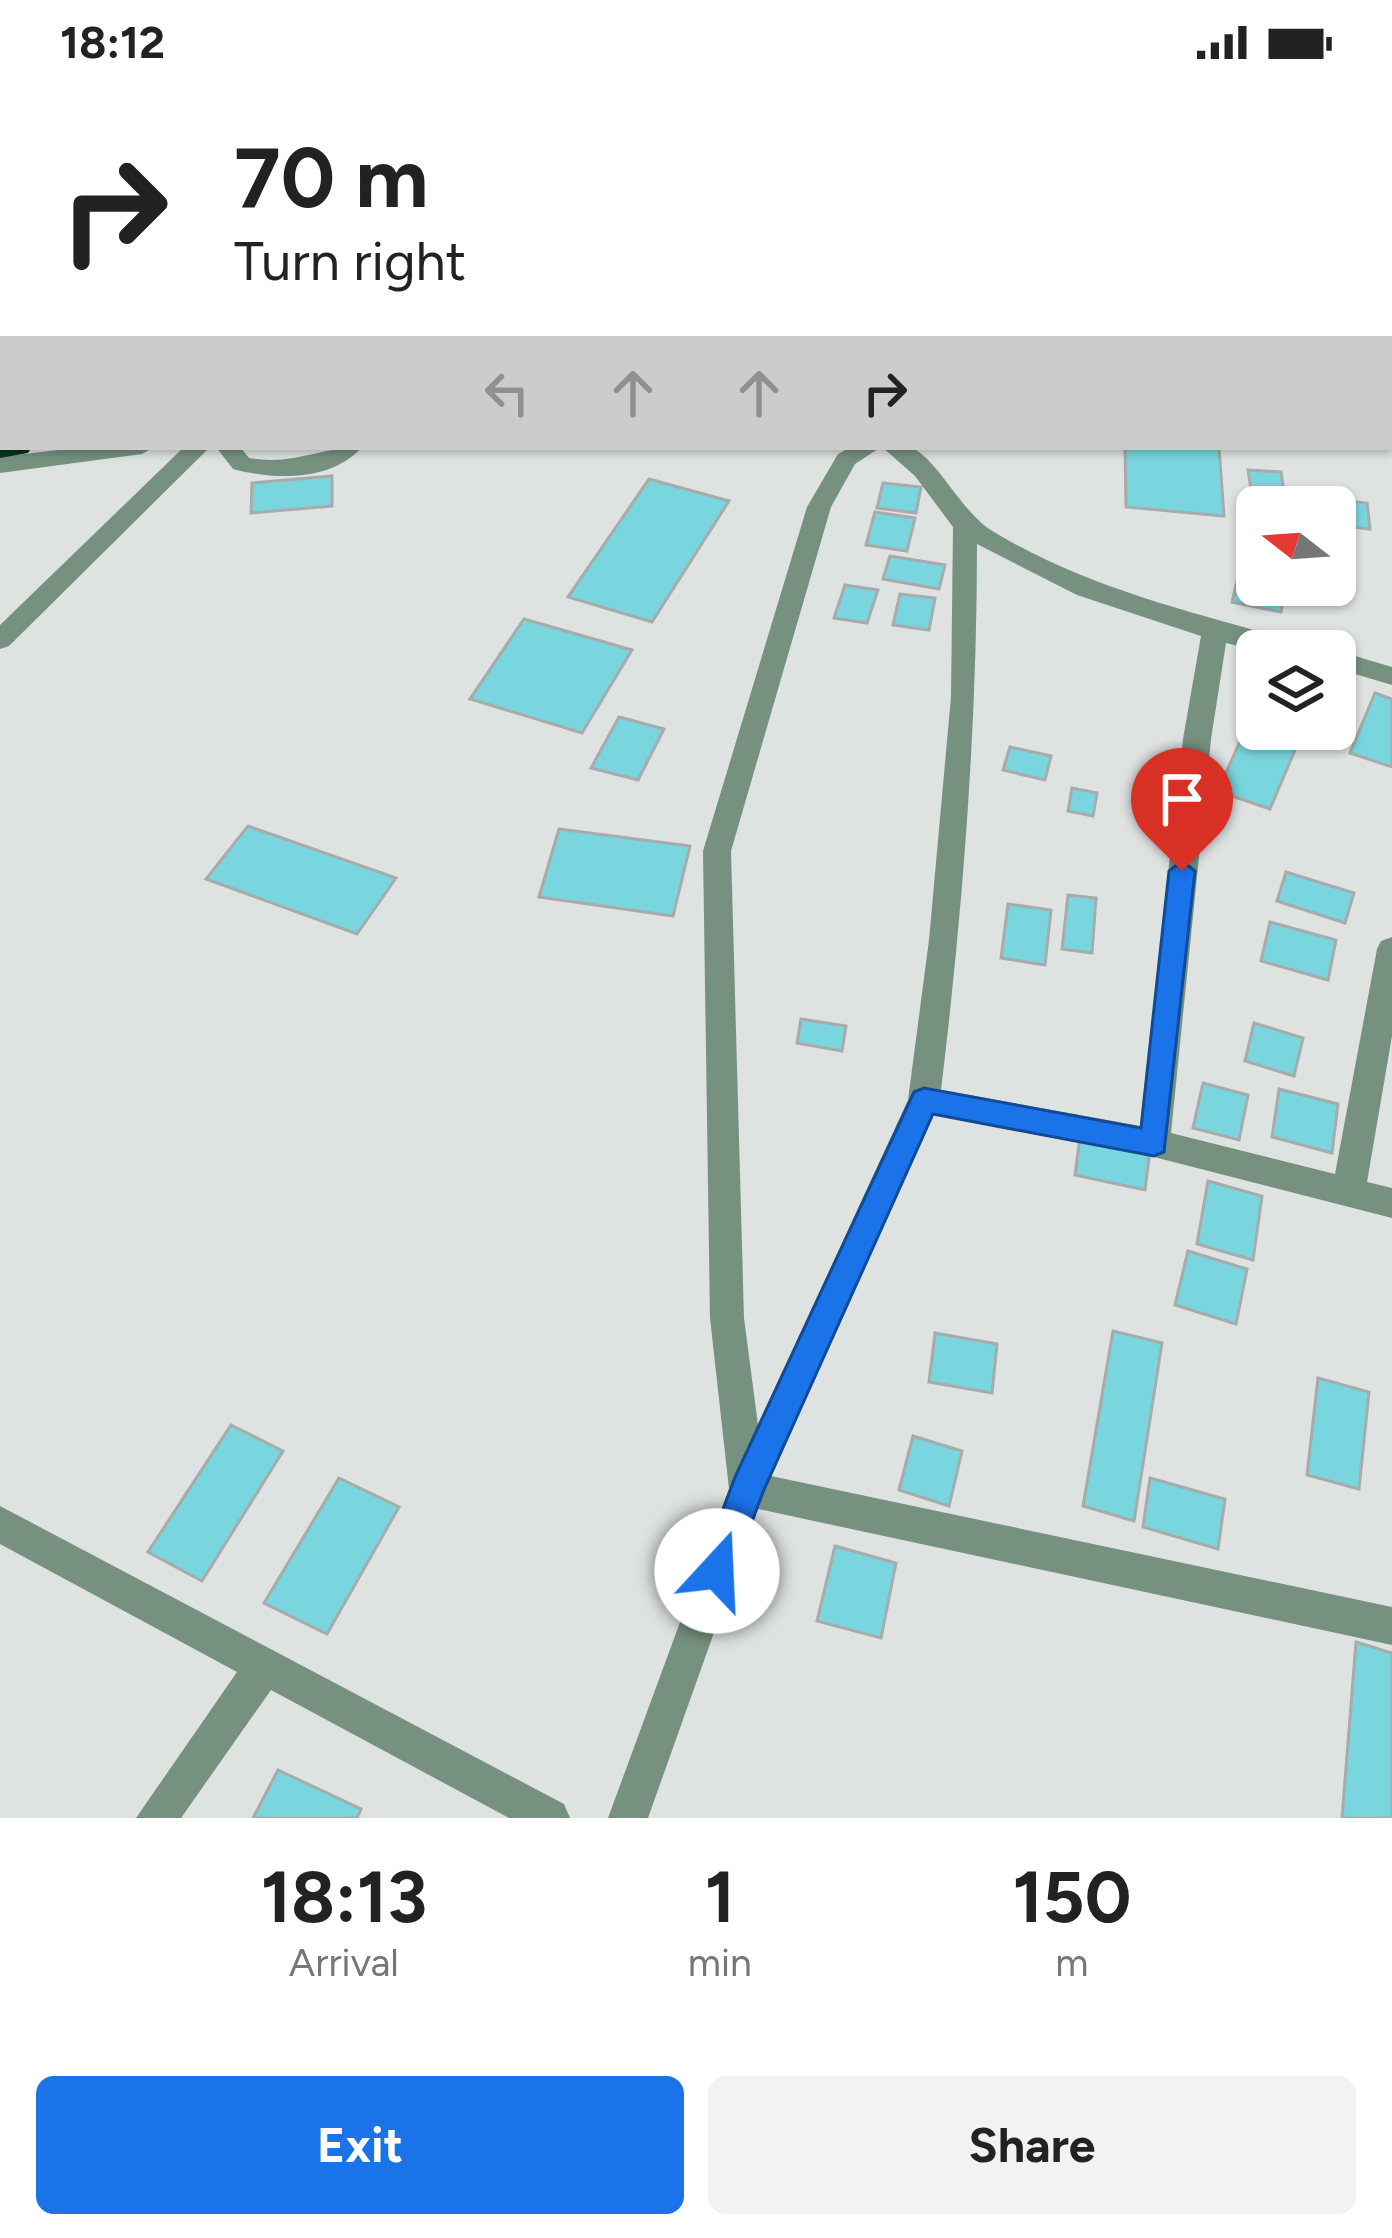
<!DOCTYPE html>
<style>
:root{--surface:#fff;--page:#f2f2f2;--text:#222;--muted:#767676;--accent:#1a73e8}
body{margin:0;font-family:Figtree,sans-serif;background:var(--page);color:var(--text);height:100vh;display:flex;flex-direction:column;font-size:45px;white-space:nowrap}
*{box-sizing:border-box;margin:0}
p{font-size:39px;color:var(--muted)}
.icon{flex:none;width:66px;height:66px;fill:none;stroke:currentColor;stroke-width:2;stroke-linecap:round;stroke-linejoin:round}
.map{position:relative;height:1734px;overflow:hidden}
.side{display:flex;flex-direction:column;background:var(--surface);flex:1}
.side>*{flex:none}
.hud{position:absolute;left:0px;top:0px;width:1392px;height:366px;box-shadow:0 3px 9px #0004;background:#fff;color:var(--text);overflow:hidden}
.needle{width:78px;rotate:287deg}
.controls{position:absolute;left:1236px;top:402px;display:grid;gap:24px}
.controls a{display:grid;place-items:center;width:120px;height:120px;border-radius:18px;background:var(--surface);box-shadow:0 3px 9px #0004;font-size:60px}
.pin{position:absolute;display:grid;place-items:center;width:102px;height:102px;color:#fff;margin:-123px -51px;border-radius:50% 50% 50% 0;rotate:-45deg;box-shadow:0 0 12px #0007}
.pin .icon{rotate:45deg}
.me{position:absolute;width:132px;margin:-66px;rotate:20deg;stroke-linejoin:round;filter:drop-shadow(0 0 9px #0008)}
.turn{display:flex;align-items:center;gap:42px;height:252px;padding:0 36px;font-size:54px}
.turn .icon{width:156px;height:156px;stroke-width:2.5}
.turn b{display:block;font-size:84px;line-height:102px}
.lanes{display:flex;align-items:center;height:114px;padding:0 36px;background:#0003;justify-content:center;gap:60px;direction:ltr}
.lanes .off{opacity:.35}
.eta{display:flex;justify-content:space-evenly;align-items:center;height:204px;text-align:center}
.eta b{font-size:72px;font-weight:700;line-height:84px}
.action{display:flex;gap:24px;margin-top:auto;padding:24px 36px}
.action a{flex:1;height:138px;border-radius:18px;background:var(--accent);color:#fff;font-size:48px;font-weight:700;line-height:138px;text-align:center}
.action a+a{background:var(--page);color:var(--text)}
.status{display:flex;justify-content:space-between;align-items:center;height:84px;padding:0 60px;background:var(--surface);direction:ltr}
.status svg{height:33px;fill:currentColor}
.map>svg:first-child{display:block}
</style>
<div class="status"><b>18:12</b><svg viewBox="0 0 49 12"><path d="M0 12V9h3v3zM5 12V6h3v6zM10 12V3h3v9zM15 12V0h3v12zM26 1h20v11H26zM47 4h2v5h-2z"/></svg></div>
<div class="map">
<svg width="1392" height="1734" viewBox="0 0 1392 1734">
<rect width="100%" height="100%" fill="#dee2e1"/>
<g fill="#79d6de" stroke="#a7abac" stroke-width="3">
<polygon points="1125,363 1219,363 1224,432 1126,423"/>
<polygon points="1248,386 1281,388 1286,423 1257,423 1257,442"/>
<polygon points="332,392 332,422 251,429 252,399"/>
<polygon points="649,395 729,417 652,538 568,513"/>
<polygon points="883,399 921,403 916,429 877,424"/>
<polygon points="1308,413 1367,419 1370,445 1335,441 1335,423 1309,423"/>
<polygon points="875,428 915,434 907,467 866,461"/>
<polygon points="1245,464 1257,466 1257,501 1286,501 1281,528 1232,518"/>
<polygon points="890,472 945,481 939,505 883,495"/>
<polygon points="845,501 878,506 867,539 834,534"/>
<polygon points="900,510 935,514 929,546 893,541"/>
<polygon points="524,535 632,566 582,649 470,615"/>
<polygon points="1375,609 1392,615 1392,683 1350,669"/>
<polygon points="619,633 664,645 638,696 591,684"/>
<polygon points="1249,637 1257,640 1257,645 1300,654 1270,725 1218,707"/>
<polygon points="1010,663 1051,672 1045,696 1003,686"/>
<polygon points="1072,704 1097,709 1093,732 1068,727"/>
<polygon points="248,742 396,794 357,850 206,795"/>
<polygon points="559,745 690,762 673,832 539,813"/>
<polygon points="1286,788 1354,809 1345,839 1277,817"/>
<polygon points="1068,811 1096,814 1092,869 1062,865"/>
<polygon points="1008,820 1051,826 1045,881 1001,874"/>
<polygon points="1270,838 1336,856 1328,896 1261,877"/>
<polygon points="801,935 846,942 842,967 797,959"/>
<polygon points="1254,939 1303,954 1294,992 1245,977"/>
<polygon points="1203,999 1248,1011 1239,1056 1193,1044"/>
<polygon points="1279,1005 1338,1020 1332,1069 1272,1053"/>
<polygon points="1080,1053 1150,1067 1145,1106 1075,1091"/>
<polygon points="1208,1097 1262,1112 1253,1176 1197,1160"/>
<polygon points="1188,1167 1247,1185 1236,1240 1175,1221"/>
<polygon points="1113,1247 1162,1259 1134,1437 1083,1422"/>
<polygon points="935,1249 997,1260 992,1309 929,1298"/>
<polygon points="1318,1294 1369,1308 1359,1405 1307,1391"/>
<polygon points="231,1341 283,1367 202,1497 148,1468"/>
<polygon points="913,1352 962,1367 949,1422 899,1406"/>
<polygon points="339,1394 399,1423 327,1550 264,1519"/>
<polygon points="1150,1394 1225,1415 1218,1465 1143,1443"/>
<polygon points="835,1462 896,1479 881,1554 817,1537"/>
<polygon points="1356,1558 1392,1569 1392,1734 1342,1734"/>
<polygon points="278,1686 361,1725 357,1734 253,1734"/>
</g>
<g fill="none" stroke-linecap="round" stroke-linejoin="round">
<g fill="#769180" fill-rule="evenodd">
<polygon points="255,0 301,0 253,3"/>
<polygon points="406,0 426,0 427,3 407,3"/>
<polygon points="553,0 573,0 574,3 554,3"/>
<polygon points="673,0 693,0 694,3 674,3"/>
<polygon points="1101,0 1121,0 1100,3"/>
<rect x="1389" y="124" width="3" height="12"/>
<rect x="1389" y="203" width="3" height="14"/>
<polygon points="3,290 3,304 0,305 0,291"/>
<polygon points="83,363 154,363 142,370 0,389 0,373"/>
<polygon points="184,363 210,363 9,562 0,565 0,541"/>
<path d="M216 363H240L249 374C291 382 322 363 362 363 331 398 274 396 233 385Z"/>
<path d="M850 363H881L855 380 831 423 731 767 744 1234 758 1341 908 1016 929 856 951 613 953 443 915 392 882 363C890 363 903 361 910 363 938 374 960 428 994 448 1092 507 1198 529 1306 561L1310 567H1258L1226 559 1211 655 1171 1049 1335 1090 1377 865 1381 857 1392 853V952L1367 1098 1392 1104V1134L1154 1073 933 1031 771 1392 1392 1523V1561L758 1425 648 1734H608L729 1405 710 1234 703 767 807 423 838 370ZM977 460 1077 511 1201 552 1183 655 1140 1042 941 1006C963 824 977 643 977 460Z"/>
<polygon points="1335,566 1392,583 1392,601 1335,584 1335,567 1331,567"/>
<polygon points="0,1422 564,1720 570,1734 509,1734 271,1606 181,1734 136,1734 237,1588 0,1460"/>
</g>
<g fill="#00361d" fill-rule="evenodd">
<polygon points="1392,155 1392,171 1389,172 1389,156"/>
<rect x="0" y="325" width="3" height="18"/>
<polygon points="0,356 3,363 32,363 28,369 0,374"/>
</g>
</g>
<polygon fill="#1a73e8" stroke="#114b97" stroke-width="3" points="1182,777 1195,787 1164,1068 1154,1072 933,1030 763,1408 729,1499 717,1504 705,1499 700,1487 735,1393 914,1008 924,1004 1141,1044 1169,787"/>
</svg>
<div class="controls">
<a><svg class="needle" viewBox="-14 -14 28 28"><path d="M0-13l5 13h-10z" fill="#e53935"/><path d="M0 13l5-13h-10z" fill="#767676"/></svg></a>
<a><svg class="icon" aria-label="layers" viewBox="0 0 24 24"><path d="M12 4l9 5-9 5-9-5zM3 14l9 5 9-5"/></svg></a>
</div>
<div class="pin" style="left:1182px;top:787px;background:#d93025"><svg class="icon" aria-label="arrive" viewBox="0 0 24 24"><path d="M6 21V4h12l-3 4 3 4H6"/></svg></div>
<svg class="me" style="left:717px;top:1487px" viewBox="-20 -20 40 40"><circle r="19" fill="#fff"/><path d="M0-13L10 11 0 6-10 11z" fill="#1a73e8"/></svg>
<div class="hud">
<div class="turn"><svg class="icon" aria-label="right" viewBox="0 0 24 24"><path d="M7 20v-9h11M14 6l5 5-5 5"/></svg><div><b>70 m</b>Turn right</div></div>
<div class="lanes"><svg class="icon off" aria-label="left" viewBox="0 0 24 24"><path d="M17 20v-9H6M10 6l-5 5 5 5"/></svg><svg class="icon off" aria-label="ahead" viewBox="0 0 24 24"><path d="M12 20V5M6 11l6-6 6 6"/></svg><svg class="icon off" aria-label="ahead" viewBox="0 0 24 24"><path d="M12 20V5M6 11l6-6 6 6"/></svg><svg class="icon" aria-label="right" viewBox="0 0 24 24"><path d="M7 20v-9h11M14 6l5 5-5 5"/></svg></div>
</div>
</div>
<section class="side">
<div class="eta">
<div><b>18:13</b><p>Arrival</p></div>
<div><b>1</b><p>min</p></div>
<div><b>150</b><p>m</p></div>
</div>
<div class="action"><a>Exit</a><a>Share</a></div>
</section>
